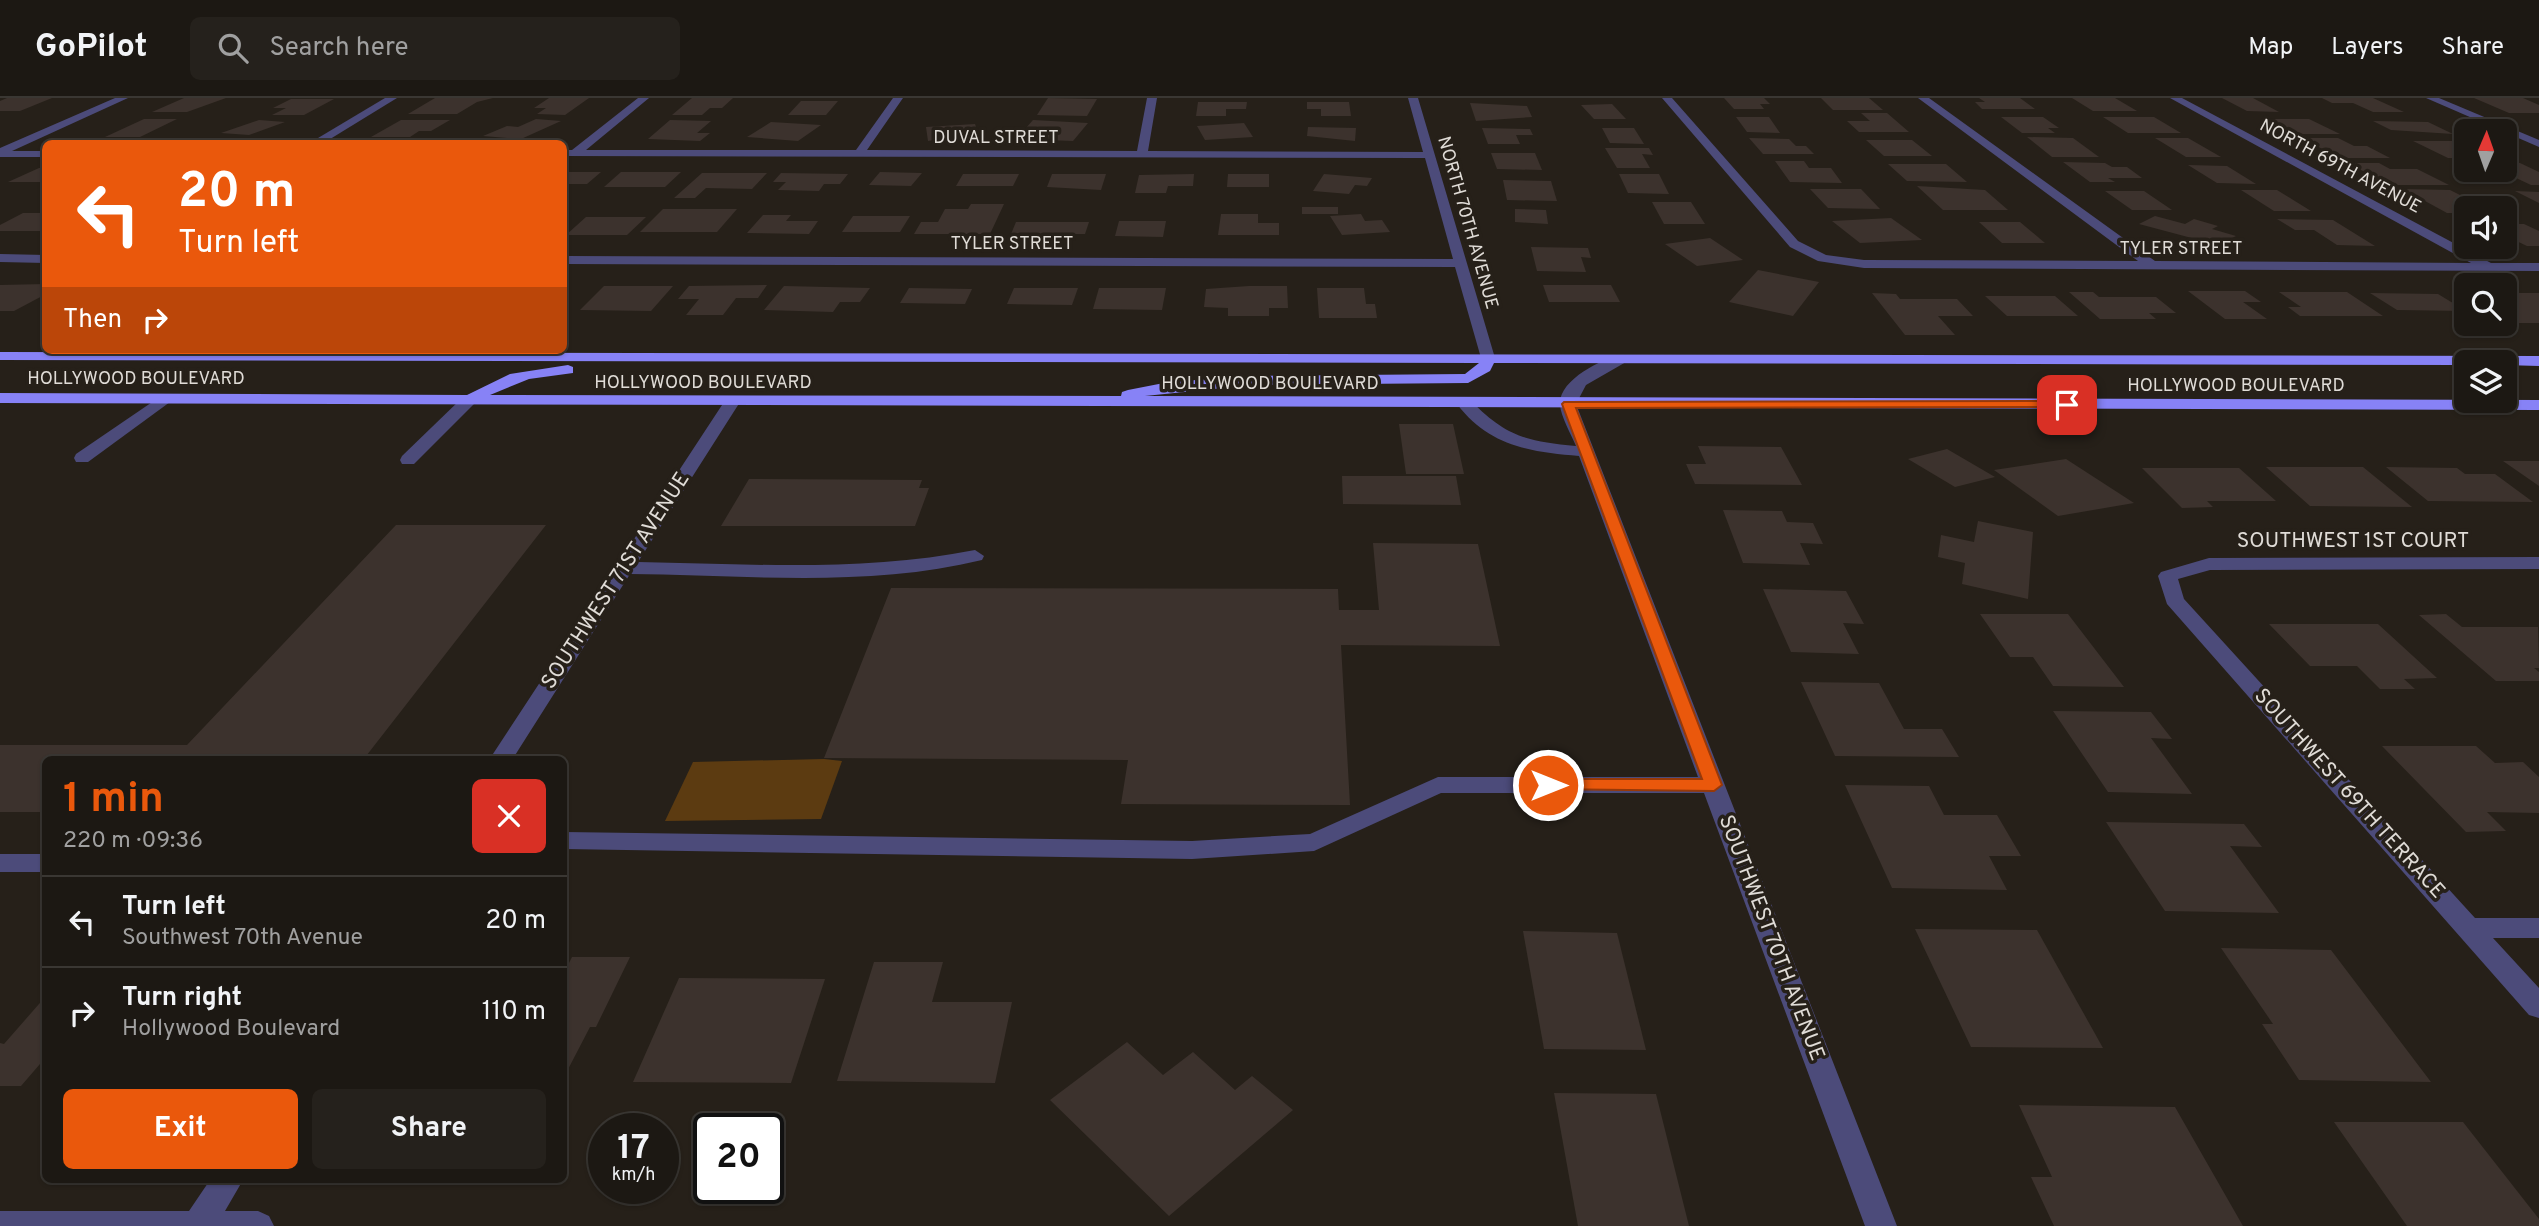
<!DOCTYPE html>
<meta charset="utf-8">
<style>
:root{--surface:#1c1813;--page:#25211c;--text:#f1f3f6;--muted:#a0a0a0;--line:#3a3733;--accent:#ea580c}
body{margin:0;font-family:Overpass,sans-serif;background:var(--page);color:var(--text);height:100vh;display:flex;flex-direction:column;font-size:26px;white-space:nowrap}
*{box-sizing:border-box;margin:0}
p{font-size:23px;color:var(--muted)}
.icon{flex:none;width:38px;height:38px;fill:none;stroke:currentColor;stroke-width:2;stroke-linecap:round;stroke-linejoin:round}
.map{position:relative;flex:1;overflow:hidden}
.panel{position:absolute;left:42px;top:658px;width:525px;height:427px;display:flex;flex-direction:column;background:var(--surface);border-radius:10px;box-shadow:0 2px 5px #0004,0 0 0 2px var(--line)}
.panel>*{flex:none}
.top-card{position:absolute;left:42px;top:42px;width:525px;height:214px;border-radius:10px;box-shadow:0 2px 5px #0004,0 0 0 2px var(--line);background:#ea580c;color:#fff;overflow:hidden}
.needle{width:46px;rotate:2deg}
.fabs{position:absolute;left:2454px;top:21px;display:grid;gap:14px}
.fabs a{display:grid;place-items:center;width:63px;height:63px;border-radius:10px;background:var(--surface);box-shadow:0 2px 5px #0004,0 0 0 2px var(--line);font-size:35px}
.speed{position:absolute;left:588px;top:1015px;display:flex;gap:14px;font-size:35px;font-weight:700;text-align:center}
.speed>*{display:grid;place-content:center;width:91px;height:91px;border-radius:50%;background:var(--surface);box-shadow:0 2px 5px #0004,0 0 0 2px var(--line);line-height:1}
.speed small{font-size:18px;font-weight:400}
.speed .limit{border:4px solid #111;border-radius:10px;background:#fff;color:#111}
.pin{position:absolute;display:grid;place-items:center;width:60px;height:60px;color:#fff;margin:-30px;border-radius:14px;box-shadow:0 4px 10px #0006}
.me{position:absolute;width:77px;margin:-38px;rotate:90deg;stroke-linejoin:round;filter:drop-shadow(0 0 5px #0008)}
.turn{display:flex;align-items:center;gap:24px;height:147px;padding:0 21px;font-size:32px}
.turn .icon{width:91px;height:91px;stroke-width:2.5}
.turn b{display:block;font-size:49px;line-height:60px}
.then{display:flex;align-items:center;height:66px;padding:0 21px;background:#0003;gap:14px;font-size:26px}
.round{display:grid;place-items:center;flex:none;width:74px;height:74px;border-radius:10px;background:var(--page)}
.summary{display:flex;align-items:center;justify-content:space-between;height:119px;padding:0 21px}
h1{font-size:42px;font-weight:700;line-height:52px;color:var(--accent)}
.primary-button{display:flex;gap:14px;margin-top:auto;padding:14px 21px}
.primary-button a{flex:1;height:80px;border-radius:10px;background:var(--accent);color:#fff;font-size:28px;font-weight:700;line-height:80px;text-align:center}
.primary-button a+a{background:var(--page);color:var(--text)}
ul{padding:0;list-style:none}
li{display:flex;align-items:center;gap:21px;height:91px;padding:0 21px;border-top:2px solid var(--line)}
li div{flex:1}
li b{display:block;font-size:26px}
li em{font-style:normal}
header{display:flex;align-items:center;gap:42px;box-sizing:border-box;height:98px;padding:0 35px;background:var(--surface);border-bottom:2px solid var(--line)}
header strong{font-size:33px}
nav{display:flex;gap:38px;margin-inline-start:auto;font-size:24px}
.search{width:490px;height:63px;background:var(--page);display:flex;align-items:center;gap:18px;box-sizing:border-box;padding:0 24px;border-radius:10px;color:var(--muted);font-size:26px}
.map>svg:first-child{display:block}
</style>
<header>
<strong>GoPilot</strong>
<div class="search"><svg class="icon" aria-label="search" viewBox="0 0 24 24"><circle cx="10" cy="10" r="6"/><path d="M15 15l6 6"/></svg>Search here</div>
<nav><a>Map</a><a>Layers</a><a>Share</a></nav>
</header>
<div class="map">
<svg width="2539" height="1128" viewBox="0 0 2539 1128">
<rect width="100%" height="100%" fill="#262019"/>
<polygon fill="#5c3b11" points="824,661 842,663 821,721 665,723 693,664"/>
<g fill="#3c322d">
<polygon points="7,0 52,0 20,13 0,13 0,3"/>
<polygon points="184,0 226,0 187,14 152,14"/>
<polygon points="435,0 493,0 477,4 457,16 408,16"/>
<polygon points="549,0 589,0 565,17 537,16 546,10 534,10"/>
<polygon points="692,0 733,0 722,10 710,10 702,17 672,17"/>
<polygon points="1048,0 1097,1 1087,18 1037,17"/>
<polygon points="1724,0 1764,0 1770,6 1760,6 1764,11 1734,11"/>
<polygon points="1821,0 1869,0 1883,12 1833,12"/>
<polygon points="1979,0 2020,0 2035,11 1982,11 1975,4 1985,4"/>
<polygon points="2072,0 2115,0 2137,13 2093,13"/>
<polygon points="2222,0 2253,0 2279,14 2247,13"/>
<polygon points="2322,0 2373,0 2404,14 2373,14 2353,5 2332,5"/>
<polygon points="2474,0 2523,0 2539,7 2539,15 2509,15"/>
<polygon points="291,1 334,1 304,17 272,17 286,10 273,10"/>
<polygon points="801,3 838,3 826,17 788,17"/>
<polygon points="1198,4 1247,4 1246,11 1226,11 1226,18 1196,18"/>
<polygon points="1307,4 1349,4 1351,18 1321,18 1321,11 1307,11"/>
<polygon points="1470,5 1527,8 1532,19 1476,23"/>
<polygon points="1612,6 1626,21 1594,21 1581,7"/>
<polygon points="1861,15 1887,15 1909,34 1859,34 1847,23 1870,23"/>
<polygon points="1736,19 1769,19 1780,35 1747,34"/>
<polygon points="2001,19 2043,19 2059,30 2048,30 2055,35 2022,35"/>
<polygon points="2103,19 2154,19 2181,35 2128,35"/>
<polygon points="144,21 177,21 140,39 105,39"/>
<polygon points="536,21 561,23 521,41 483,38 507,28 518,29"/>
<polygon points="2267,21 2309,21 2340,36 2297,36"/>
<polygon points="259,22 285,24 249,37 221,35"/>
<polygon points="401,22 450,22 431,33 419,33 410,39 371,39"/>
<polygon points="670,22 711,23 697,35 710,35 700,43 648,41"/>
<polygon points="1033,22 1088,25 1073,43 1046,42 1049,39 1032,38 1039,30 1026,30"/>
<polygon points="2373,23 2428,24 2453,36 2391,32"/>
<polygon points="771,24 821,27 798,43 747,39"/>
<polygon points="1244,25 1253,39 1205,42 1197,28"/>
<polygon points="975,26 978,35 928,43 926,29"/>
<polygon points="1308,29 1356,30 1355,43 1307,38"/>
<polygon points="1482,30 1530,31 1533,37 1516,37 1520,46 1488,46"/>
<polygon points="1602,30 1634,30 1644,46 1610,45"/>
<polygon points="2027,39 2073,40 2099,59 2052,59"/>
<polygon points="1749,40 1789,41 1796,48 1806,48 1814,56 1763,56"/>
<polygon points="2155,40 2188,40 2221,59 2186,59"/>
<polygon points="2302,40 2338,40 2354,48 2367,48 2390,60 2339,60"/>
<polygon points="1866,42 1912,42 1932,58 1884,58"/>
<polygon points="2413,43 2462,43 2466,45 2466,60 2448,60"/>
<polygon points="1605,50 1649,50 1653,57 1642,56 1650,70 1617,70"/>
<polygon points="1491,55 1535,55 1542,72 1497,71"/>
<polygon points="1775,63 1804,63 1809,70 1831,70 1842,85 1790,84"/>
<polygon points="2063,64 2105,65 2112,69 2127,69 2142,80 2108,80 2115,84 2090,84"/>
<polygon points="2348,65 2379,65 2390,71 2417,71 2449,87 2389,87"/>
<polygon points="2504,65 2520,65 2539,74 2539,87 2531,87 2499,72 2504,72"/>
<polygon points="1888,66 1946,66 1967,84 1907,83"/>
<polygon points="2188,67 2227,68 2256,86 2217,85"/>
<polygon points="39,70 46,70 46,84 8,84"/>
<polygon points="564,74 601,74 587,86 564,86"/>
<polygon points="621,74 681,74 665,89 604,89"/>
<polygon points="880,74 922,75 911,88 869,87"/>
<polygon points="702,75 767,75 752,91 706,90 695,100 674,100"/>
<polygon points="781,75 848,76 840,86 824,86 819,93 778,92 786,84 773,84"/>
<polygon points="963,76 1019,76 1013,88 956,88"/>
<polygon points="1052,76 1106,76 1101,92 1047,89"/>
<polygon points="1194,76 1193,88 1168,88 1166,95 1135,95 1139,77"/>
<polygon points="1228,76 1269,76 1269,89 1227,89"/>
<polygon points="1324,76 1372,80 1367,88 1355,87 1349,96 1313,93"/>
<polygon points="1619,76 1659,76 1669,96 1628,95"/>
<polygon points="1503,82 1551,83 1557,103 1507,102"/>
<polygon points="1917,88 1985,92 2008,112 1943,112"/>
<polygon points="1810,91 1861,91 1880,111 1828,110"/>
<polygon points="2403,91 2450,92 2468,101 2458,101 2476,110 2466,110 2466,115 2447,115"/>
<polygon points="2241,92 2277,92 2311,113 2274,113"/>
<polygon points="2105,93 2144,93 2172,112 2132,112"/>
<polygon points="2515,93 2539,94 2539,105"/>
<polygon points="1652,104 1691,104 1705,126 1664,126"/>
<polygon points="971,106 1004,106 990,136 914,136 921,124 938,124 945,111 968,111"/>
<rect x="1302" y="109" width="36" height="7"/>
<polygon points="663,111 737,111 717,134 640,134"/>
<polygon points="1515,111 1546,112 1548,126 1515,124"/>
<polygon points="23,115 46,115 46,133 0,133 0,127"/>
<polygon points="1221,116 1258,116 1258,125 1279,125 1279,137 1218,137"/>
<polygon points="1361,116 1365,123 1382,122 1390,134 1342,137 1330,118"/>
<polygon points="763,117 791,117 786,123 818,123 809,136 747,135"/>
<polygon points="853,118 910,118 900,134 842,134"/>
<polygon points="2155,118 2185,126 2194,121 2218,128 2212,131 2236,138 2218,147 2139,126"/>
<polygon points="586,119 646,119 627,137 566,137"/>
<polygon points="1891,120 1922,142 1860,145 1832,123"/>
<polygon points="2277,121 2333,122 2375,148 2337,147 2314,132 2295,132"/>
<polygon points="1119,123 1166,123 1163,139 1115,138"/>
<polygon points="1016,124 1089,124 1085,136 1011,136"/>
<polygon points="1979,124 2020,124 2045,145 2002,145"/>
<polygon points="2504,126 2524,126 2539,133 2539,148 2527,148 2504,137"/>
<polygon points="1710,140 1743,162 1697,168 1665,146"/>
<polygon points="1531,149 1588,150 1591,160 1581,159 1586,174 1537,173"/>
<polygon points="1758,172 1819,184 1793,218 1729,204"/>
<polygon points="46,186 46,196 14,213 0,213 0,187"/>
<polygon points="767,187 758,200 736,200 723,217 686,217 699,201 678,201 689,188"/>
<polygon points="1543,187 1611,187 1620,204 1549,204"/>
<polygon points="604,188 673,188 651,213 580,212"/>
<polygon points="784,188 870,190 860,204 840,204 833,214 764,212"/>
<polygon points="1249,188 1287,188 1288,210 1269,210 1269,218 1228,218 1228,210 1204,209 1206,191"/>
<polygon points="909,190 972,191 965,206 900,205"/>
<polygon points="1014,190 1078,190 1072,207 1007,206"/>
<polygon points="1099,190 1166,190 1162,212 1093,211"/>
<polygon points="1317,190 1364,190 1366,206 1375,206 1377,220 1319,220"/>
<polygon points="2188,193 2245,193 2261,204 2243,204 2267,221 2225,221"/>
<polygon points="2069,194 2093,194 2099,199 2156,199 2176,215 2149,215 2156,221 2100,221"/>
<polygon points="2279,194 2347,194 2383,218 2300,218 2288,209 2301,209"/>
<polygon points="1872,195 1896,196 1900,201 1957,201 1973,218 1938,218 1955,237 1905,237"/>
<polygon points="2370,195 2438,196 2466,213 2397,212"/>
<polygon points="2504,195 2539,195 2539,225 2514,225 2504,219"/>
<polygon points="1985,198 2055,198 2078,218 2007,218"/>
<polygon points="1399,326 1453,326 1464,376 1406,376"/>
<polygon points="1698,348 1781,349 1802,387 1695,386 1686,366 1706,366"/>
<polygon points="1947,351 1995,379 1955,389 1908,361"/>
<polygon points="2066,361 2134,405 2058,418 1994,372"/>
<polygon points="2503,363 2539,363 2539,388"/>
<polygon points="2266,369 2363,369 2412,409 2310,408"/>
<polygon points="2386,369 2457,370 2465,376 2495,376 2533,404 2428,403"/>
<polygon points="2142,370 2239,370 2276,403 2207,403 2213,409 2182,410"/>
<polygon points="1342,378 1456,378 1461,407 1343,406"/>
<polygon points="749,381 922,382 919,390 929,390 915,428 721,428"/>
<polygon points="1723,412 1782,413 1787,424 1813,425 1823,446 1800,445 1810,467 1743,465"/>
<polygon points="1978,423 2033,434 2028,501 1962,486 1965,465 1938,459 1941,437 1974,444"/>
<polygon points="396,427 546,427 363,662 46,662 46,714 0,714 0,647 187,647"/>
<polygon points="1373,445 1478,446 1500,548 1341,547 1350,707 1121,706 1128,662 824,660 891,490 1338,491 1339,512 1379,512"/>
<polygon points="1763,491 1846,493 1864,526 1843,525 1859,556 1791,554"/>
<polygon points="1980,516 2068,516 2124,589 2053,588 2033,559 2010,559"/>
<polygon points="2446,516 2462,529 2538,529 2539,570 2534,570 2539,574 2539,583 2496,583 2419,517"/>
<polygon points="2269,526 2378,526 2437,580 2404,581 2415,591 2380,591 2357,568 2310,568"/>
<polygon points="1801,584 1879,585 1904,631 1942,631 1959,659 1835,658"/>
<polygon points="2053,613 2151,614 2172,641 2151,640 2192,696 2108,694"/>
<polygon points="2382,648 2476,648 2495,665 2523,664 2539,679 2539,715 2487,714 2506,733 2466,734"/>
<polygon points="1845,687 1929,688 1944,717 1997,717 2021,758 1989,758 2007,792 1892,790"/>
<polygon points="2106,724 2244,726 2262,749 2230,748 2279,815 2165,813"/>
<polygon points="1915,831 2037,832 2103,950 1971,949"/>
<polygon points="1523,833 1617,835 1646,952 1544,951"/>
<polygon points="2221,850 2331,852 2431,984 2299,982 2262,926 2273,926"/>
<polygon points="572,859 630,859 596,929 590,929 564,979 564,875"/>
<polygon points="874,864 943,864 932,904 1012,904 995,985 837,983"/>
<polygon points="679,880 825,881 791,985 633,984"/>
<polygon points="46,898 46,959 21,988 0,988 0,945 4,946"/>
<polygon points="1127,944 1163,977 1193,954 1235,992 1252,978 1293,1012 1169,1118 1050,1002"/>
<polygon points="1554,995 1656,996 1689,1128 1578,1128"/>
<polygon points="2019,1007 2175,1009 2243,1128 2054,1128 2031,1079 2052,1079"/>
<polygon points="2334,1024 2463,1024 2539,1121 2539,1128 2407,1128"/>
</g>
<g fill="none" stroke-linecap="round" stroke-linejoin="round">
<g fill="#4c4b7a" fill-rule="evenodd">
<polygon points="115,0 128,0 12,53 46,53 46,59 0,59 0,50"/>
<polygon points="385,0 397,0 322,46 308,46"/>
<polygon points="638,0 649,0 586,52 856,52 893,0 903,0 867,52 1137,53 1147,0 1157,0 1148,53 1423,54 1408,0 1418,0 1495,260 1488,264 1481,260 1455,169 564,166 564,158 1453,161 1425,60 564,58 564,52 572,52"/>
<polygon points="1662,0 1672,0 1798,143 1826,157 1864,162 2138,163 1918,0 1929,0 2155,163 2471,165 2170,0 2182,0 2491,165 2539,165 2539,173 1864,170 1818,163 1790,149"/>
<polygon points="2426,0 2439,0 2539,42 2539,49"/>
<polygon points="0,156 46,157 46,165 0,164"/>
<path d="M1621 257 1628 261 1626 264 1586 287 1576 306 1897 1128H1865L1704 695H1441L1314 753 1192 761 564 751V734L1192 743 1310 736 1438 679H1698L1579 358C1530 354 1489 348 1457 306L1459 303H1471C1507 339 1526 343 1576 348 1571 336 1561 319 1560 307 1558 282 1602 261 1621 257Z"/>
<polygon points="164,296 172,301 170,304 88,364 76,364 74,360 76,356"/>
<polygon points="468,298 474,300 474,306 414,366 402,366 400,362 402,358 462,300"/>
<path d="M732 299 740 304 638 464C750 466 864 474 975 452L984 458 982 462C868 490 746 477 630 476L512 662H489L724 304Z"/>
<polygon points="2539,459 2539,471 2210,472 2178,481 2184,501 2475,820 2539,820 2539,840 2493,840 2539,890 2539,920 2529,917 2167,506 2158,478 2161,474 2209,460"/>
<rect x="0" y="756" width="46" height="18"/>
<polygon points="210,1082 243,1082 225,1113 258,1113 269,1118 274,1128 0,1128 0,1113 189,1113"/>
</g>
<polygon fill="#8782f6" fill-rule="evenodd" points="0,254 2539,258 2539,268 2504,267 2504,264 2466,264 2466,267 1494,265 1490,273 1468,285 1253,287 1145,298 2539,302 2539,312 0,305 0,295 467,297 510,276 568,267 573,269 573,275 529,281 490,297 1121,298 1122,294 1128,292 1169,284 1253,278 1465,276 1479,265 0,262"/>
</g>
<polygon fill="#ea580c" stroke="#983908" stroke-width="2" points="2067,303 2073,307 2072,309 1576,310 1722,687 1714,693 1542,691 1539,687 1548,681 1702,681 1562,306 1564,304"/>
<g text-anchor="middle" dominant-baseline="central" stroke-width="7" stroke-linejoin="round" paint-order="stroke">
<g font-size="18" fill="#e0dcd7" stroke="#262019">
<text x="996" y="40">DUVAL STREET</text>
<text transform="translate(2340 69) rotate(28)">NORTH 69TH AVENUE</text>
<text transform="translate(1467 125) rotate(74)">NORTH 70TH AVENUE</text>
<text x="1012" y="146">TYLER STREET</text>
<text x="2181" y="151">TYLER STREET</text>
<text x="136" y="281">HOLLYWOOD BOULEVARD</text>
<text x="703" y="285">HOLLYWOOD BOULEVARD</text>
<text x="1270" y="286">HOLLYWOOD BOULEVARD</text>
<text x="2236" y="288">HOLLYWOOD BOULEVARD</text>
</g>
<g font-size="21" fill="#e0dcd7" stroke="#262019">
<text x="2353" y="443">SOUTHWEST 1ST COURT</text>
<text transform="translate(616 483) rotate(-57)">SOUTHWEST 71ST AVENUE</text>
<text transform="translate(2349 696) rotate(48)">SOUTHWEST 69TH TERRACE</text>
<text transform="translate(1771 840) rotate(69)">SOUTHWEST 70TH AVENUE</text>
</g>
</g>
</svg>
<div class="fabs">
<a><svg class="needle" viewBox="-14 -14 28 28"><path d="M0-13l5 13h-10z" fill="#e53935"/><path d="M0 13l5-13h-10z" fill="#a0a0a0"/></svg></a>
<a><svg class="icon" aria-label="sound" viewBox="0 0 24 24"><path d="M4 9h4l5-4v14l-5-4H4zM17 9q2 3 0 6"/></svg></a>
<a><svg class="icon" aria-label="search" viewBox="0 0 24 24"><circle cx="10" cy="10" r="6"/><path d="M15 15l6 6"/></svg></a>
<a><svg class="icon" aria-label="layers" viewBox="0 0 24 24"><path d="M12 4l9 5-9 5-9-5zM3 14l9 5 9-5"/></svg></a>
</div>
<div class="speed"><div>17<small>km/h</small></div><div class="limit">20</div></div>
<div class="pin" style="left:2067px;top:307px;background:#d93025"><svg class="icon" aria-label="arrive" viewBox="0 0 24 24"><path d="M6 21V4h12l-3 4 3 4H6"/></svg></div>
<svg class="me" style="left:1548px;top:687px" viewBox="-20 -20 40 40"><circle r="17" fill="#ea580c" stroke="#fff" stroke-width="3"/><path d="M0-11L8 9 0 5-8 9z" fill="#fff"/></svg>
<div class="top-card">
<div class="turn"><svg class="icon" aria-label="left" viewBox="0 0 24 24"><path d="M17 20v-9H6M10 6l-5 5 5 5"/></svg><div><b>20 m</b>Turn left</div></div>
<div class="then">Then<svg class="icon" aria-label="right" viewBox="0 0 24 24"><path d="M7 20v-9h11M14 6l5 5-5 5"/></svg></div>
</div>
<section class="panel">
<div class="summary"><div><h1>1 min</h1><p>220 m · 09:36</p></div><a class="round" style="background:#d93025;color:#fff"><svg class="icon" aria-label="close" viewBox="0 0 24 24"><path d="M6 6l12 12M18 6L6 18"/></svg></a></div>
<ul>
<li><svg class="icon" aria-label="left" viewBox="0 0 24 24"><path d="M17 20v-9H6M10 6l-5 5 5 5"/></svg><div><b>Turn left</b><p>Southwest 70th Avenue</p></div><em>20 m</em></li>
<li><svg class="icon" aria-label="right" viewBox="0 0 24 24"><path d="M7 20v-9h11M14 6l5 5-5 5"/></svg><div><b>Turn right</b><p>Hollywood Boulevard</p></div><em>110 m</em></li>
</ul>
<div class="primary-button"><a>Exit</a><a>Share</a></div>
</section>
</div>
